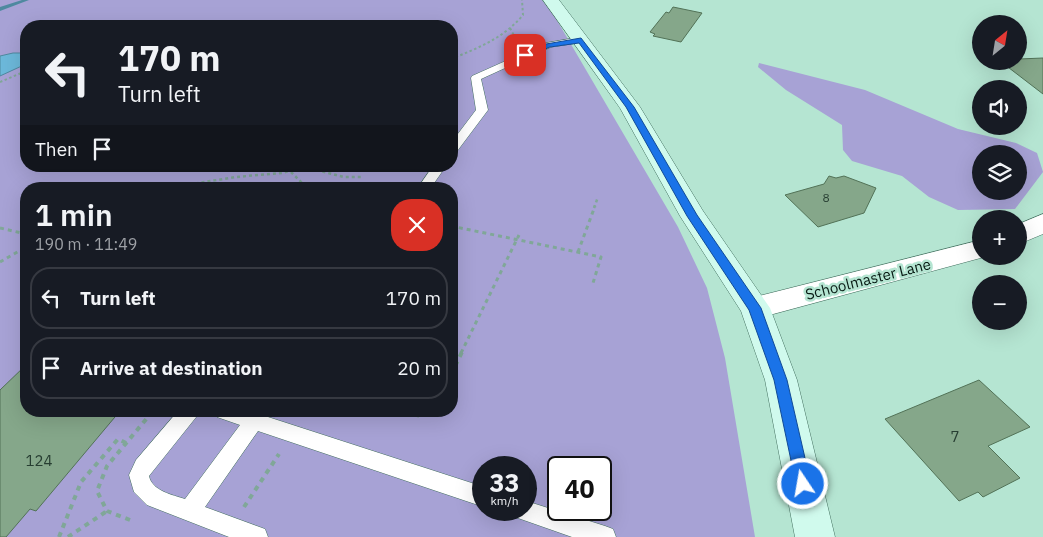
<!DOCTYPE html>
<meta charset="utf-8">
<style>
:root{--surface:#171b24;--page:#20242c;--text:#f1f3f6;--muted:#9ea1a6;--line:#363941}
body{margin:0;font-family:"IBM Plex Sans",sans-serif;background:var(--page);color:var(--text);height:100vh;display:flex;flex-direction:column;font-size:19px;white-space:nowrap}
*{box-sizing:border-box;margin:0}
p{font-size:16px;color:var(--muted)}
.icon{flex:none;width:28px;height:28px;fill:none;stroke:currentColor;stroke-width:2;stroke-linecap:round;stroke-linejoin:round}
.map{position:relative;flex:1;overflow:hidden}
.drawer{position:absolute;left:20px;top:182px;width:438px;height:235px;display:flex;flex-direction:column;background:var(--surface);border-radius:20px;box-shadow:0 5px 20px #0002}
.drawer>*{flex:none}
.guide{position:absolute;left:20px;top:20px;width:438px;height:152px;border-radius:20px;box-shadow:0 5px 20px #0002;background:#171b24;color:var(--text);overflow:hidden}
.needle{width:32px;rotate:30deg}
.fabs{position:absolute;left:972px;top:15px;display:grid;gap:10px}
.fabs a{display:grid;place-items:center;width:55px;height:55px;border-radius:50%;background:var(--surface);box-shadow:0 5px 20px #0002;font-size:25px}
.speed{position:absolute;left:472px;top:456px;display:flex;gap:10px;font-size:25px;font-weight:700;text-align:center}
.speed>*{display:grid;place-content:center;width:65px;height:65px;border-radius:50%;background:var(--surface);box-shadow:0 5px 20px #0002;line-height:1}
.speed small{font-size:12px;font-weight:400}
.speed .limit{border:2px solid #111;border-radius:8px;background:#fff;color:#111}
.pin{position:absolute;display:grid;place-items:center;width:42px;height:42px;color:#fff;margin:-21px;border-radius:10px;box-shadow:0 2px 8px #0006}
.me{position:absolute;width:55px;margin:-28px;rotate:348deg;stroke-linejoin:round;filter:drop-shadow(0 0 4px #0008)}
.turn{display:flex;align-items:center;gap:18px;height:105px;padding:0 15px;font-size:22px}
.turn .icon{width:65px;height:65px;stroke-width:2.5}
.turn b{display:block;font-size:35px;line-height:42px}
.then{display:flex;align-items:center;height:48px;padding:0 15px;background:#0003;gap:10px;font-size:19px}
.round{display:grid;place-items:center;flex:none;width:52px;height:52px;border-radius:20px;background:var(--page)}
.headline{display:flex;align-items:center;justify-content:space-between;height:85px;padding:0 15px}
h1{font-size:30px;font-weight:600;line-height:38px}
ul{padding:0;list-style:none}
li{display:flex;align-items:center;gap:15px;height:62px;margin:0 10px 8px;padding:0 5px;border:2px solid var(--line);border-radius:20px}
li div{flex:1}
li b{display:block;font-size:19px}
li em{font-style:normal}
.map>svg:first-child{display:block}
</style>
<div class="map">
<svg width="1043" height="537" viewBox="0 0 1043 537">
<rect width="100%" height="100%" fill="#b5e5d2"/>
<g fill="#a7a2d5" fill-rule="evenodd">
<path d="M0 0H542L555 17 678 227 707 288 725 358 755 537H0ZM26 26H451V166H26ZM26 189H451V411H26ZM484 468H526V510H484ZM559 468H601V510H559Z"/>
<path d="M759 63 865 90 958 129 1016 143 1037 153 1043 172 1015 209 958 210 929 197 902 176 852 161 843 150 842 125 786 90 758 67ZM981 154H1019V191H981Z"/>
</g>
<polygon fill="#6cb8da" stroke="#4e899f" points="13,53 26,53 26,64 0,76 0,56"/>
<g fill="none" stroke-linecap="round" stroke-linejoin="round">
<polygon fill="#4e899f" fill-rule="evenodd" points="22,0 29,0 0,11 0,7"/>
</g>
<g fill="#85a78a" stroke="#527257">
<polygon points="673,7 702,13 681,42 653,36 655,34 650,32 666,12 669,13"/>
<polygon points="1043,58 1043,94 1000,61 1019,61 1019,59"/>
<polygon points="829,176 836,178 844,176 876,188 864,213 818,227 785,195 824,184"/>
<polygon points="26,365 26,411 120,411 36,511 30,509 6,537 0,537 0,390"/>
<polygon points="979,380 1030,427 988,446 1020,478 983,497 978,492 959,501 885,419"/>
</g>
<g fill="none" stroke-linecap="round" stroke-linejoin="round">
<g stroke="#447060" stroke-width="1">
<g id="lane">
<polygon points="581,37 586,40 584,42 551,47 481,79 488,110 455,154 451,155 451,143 476,110 471,78 472,76 546,43"/>
<polygon points="433,166 446,166 430,189 417,189"/>
<path d="M178 411H201L149 476C152 491 173 495 185 499L240 425 217 417 215 411H270L268 417 484 487V507L258 431 205 507 265 529 268 537H229L147 505 134 492 129 475 136 460Z"/>
<polygon points="526,501 605,526 613,529 616,537 572,537 515,517 512,510 526,510"/>
</g>
</g>
<g stroke="#447060" stroke-width="1">
<g id="street">
<polygon points="1043,214 1043,234 1019,244 1019,224"/>
<polygon points="981,240 981,256 988,256 755,319 745,316 740,308 745,300 755,297"/>
</g>
</g>
<g stroke="#447060" stroke-width="1">
<polygon id="secondary" points="543,0 559,0 640,107 703,211 770,308 797,380 835,537 795,537 765,380 741,311 680,216 620,108"/>
</g>
<g stroke="#80a798" stroke-width="2" stroke-dasharray="2.5 2.5" stroke-linecap="butt">
<polyline points="510,28 517,41"/>
<path d="M451 59C478 48 504 38 523 15L522 0"/>
<polyline points="0,82 26,71"/>
</g>
<g stroke="#80a798" stroke-width="2.5" stroke-dasharray="3 3" stroke-linecap="butt">
<polyline points="305,167 344,177 363,177"/>
<polyline points="291,172 303,184 325,189"/>
<polyline points="160,189 236,177 282,173 307,166"/>
<polyline points="594,208 598,197"/>
</g>
<g stroke="#80a798" stroke-width="3" stroke-dasharray="4 4" stroke-linecap="butt">
<polyline points="451,226 601,257 593,283"/>
<polyline points="0,228 26,234"/>
<polyline points="578,252 595,206"/>
<polyline points="0,262 26,247"/>
<polyline points="461,353 519,235"/>
</g>
<g stroke="#80a798" stroke-width="4" stroke-dasharray="5 5" stroke-linecap="butt">
<polyline points="451,375 462,352"/>
<polyline points="405,411 420,416 432,411"/>
<polyline points="244,507 279,454"/>
<polyline points="130,520 107,511 97,491 107,466 153,411"/>
<polyline points="59,537 81,482 118,439 126,443"/>
<polyline points="68,537 107,511"/>
</g>
<use href="#lane" fill="#fff" fill-rule="evenodd"/>
<use href="#street" fill="#fff" fill-rule="evenodd"/>
<use href="#secondary" fill="#d0faed" fill-rule="evenodd"/>
</g>
<polygon fill="#1a73e8" stroke="#114b97" points="581,38 634,107 697,215 761,308 787,380 811,484 809,490 803,492 798,490 796,484 774,380 749,310 687,216 626,107 579,43 550,47 525,58 521,55 546,44"/>
<g text-anchor="middle" dominant-baseline="central" stroke-width="5" stroke-linejoin="round" paint-order="stroke">
<g font-size="12" fill="#273e32">
<text x="826" y="197">8</text>
</g>
<g font-size="15" fill="#081b14" stroke="#b5e5d2">
<text transform="translate(868 279) rotate(-14)">Schoolmaster Lane</text>
</g>
<g font-size="15" fill="#273e32">
<text x="955" y="436">7</text>
<text x="39" y="460">124</text>
</g>
</g>
</svg>
<div class="fabs">
<a><svg class="needle" viewBox="-14 -14 28 28"><path d="M0-13l5 13h-10z" fill="#e53935"/><path d="M0 13l5-13h-10z" fill="#9ea1a6"/></svg></a>
<a><svg class="icon" aria-label="sound" viewBox="0 0 24 24"><path d="M4 9h4l5-4v14l-5-4H4zM17 9q2 3 0 6"/></svg></a>
<a><svg class="icon" aria-label="layers" viewBox="0 0 24 24"><path d="M12 4l9 5-9 5-9-5zM3 14l9 5 9-5"/></svg></a>
<a>+</a>
<a>−</a>
</div>
<div class="speed"><div>33<small>km/h</small></div><div class="limit">40</div></div>
<div class="pin" style="left:525px;top:55px;background:#d93025"><svg class="icon" aria-label="arrive" viewBox="0 0 24 24"><path d="M6 21V4h12l-3 4 3 4H6"/></svg></div>
<svg class="me" style="left:803px;top:484px" viewBox="-20 -20 40 40"><circle r="17" fill="#1a73e8" stroke="#fff" stroke-width="3"/><path d="M0-11L8 9 0 5-8 9z" fill="#fff"/></svg>
<div class="guide">
<div class="turn"><svg class="icon" aria-label="left" viewBox="0 0 24 24"><path d="M17 20v-9H6M10 6l-5 5 5 5"/></svg><div><b>170 m</b>Turn left</div></div>
<div class="then">Then<svg class="icon" aria-label="arrive" viewBox="0 0 24 24"><path d="M6 21V4h12l-3 4 3 4H6"/></svg></div>
</div>
<section class="drawer">
<div class="headline"><div><h1>1 min</h1><p>190 m · 11:49</p></div><a class="round" style="background:#d93025;color:#fff"><svg class="icon" aria-label="close" viewBox="0 0 24 24"><path d="M6 6l12 12M18 6L6 18"/></svg></a></div>
<ul>
<li><svg class="icon" aria-label="left" viewBox="0 0 24 24"><path d="M17 20v-9H6M10 6l-5 5 5 5"/></svg><div><b>Turn left</b></div><em>170 m</em></li>
<li><svg class="icon" aria-label="arrive" viewBox="0 0 24 24"><path d="M6 21V4h12l-3 4 3 4H6"/></svg><div><b>Arrive at destination</b></div><em>20 m</em></li>
</ul>
</section>
</div>
